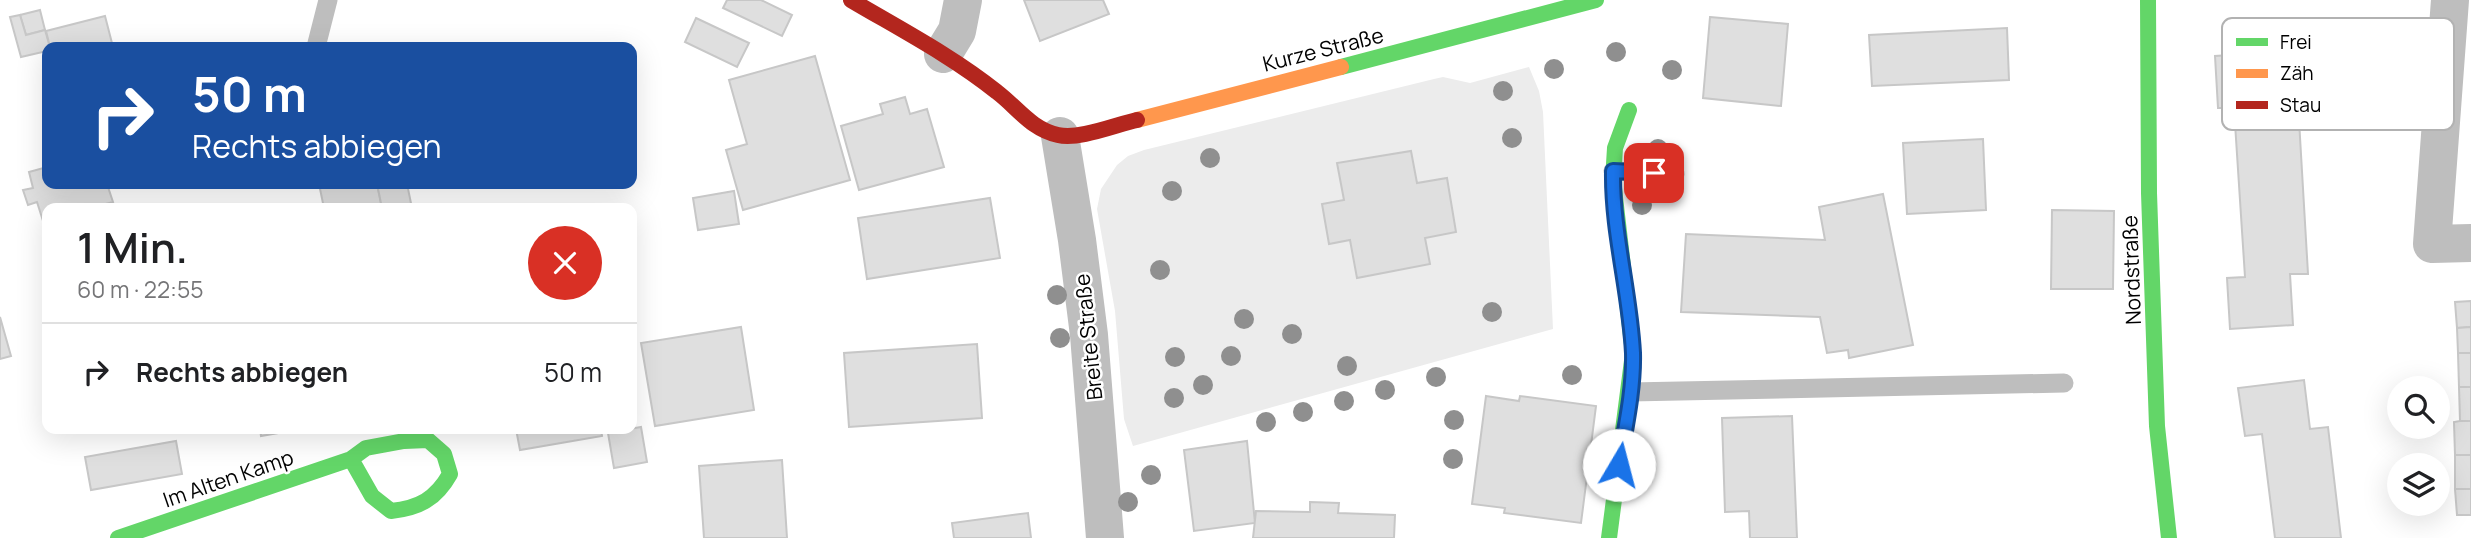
<!DOCTYPE html>
<html lang="de">
<meta charset="utf-8">
<style>
:root{--surface:#fff;--page:#f6f6f6;--text:#202124;--muted:#757577;--line:#e0e0e0}
body{margin:0;font-family:Manrope,sans-serif;background:var(--page);color:var(--text);height:100vh;display:flex;flex-direction:column;font-size:26px;white-space:nowrap}
*{box-sizing:border-box;margin:0}
p{font-size:23px;color:var(--muted)}
.icon{flex:none;width:38px;height:38px;fill:none;stroke:currentColor;stroke-width:2;stroke-linecap:round;stroke-linejoin:round}
.map{position:relative;flex:1;overflow:hidden}
.drawer{position:absolute;left:42px;top:203px;width:595px;height:231px;display:flex;flex-direction:column;background:var(--surface);border-radius:14px;box-shadow:0 7px 28px #0002}
.drawer>*{flex:none}
.guide{position:absolute;left:42px;top:42px;width:595px;height:147px;border-radius:14px;box-shadow:0 7px 28px #0002;background:#1a4fa0;color:#fff;overflow:hidden}
.fabs{position:absolute;left:2387px;top:376px;display:grid;gap:14px}
.fabs a{display:grid;place-items:center;width:63px;height:63px;border-radius:50%;background:var(--surface);box-shadow:0 7px 28px #0002;font-size:35px}
.pin{position:absolute;display:grid;place-items:center;width:60px;height:60px;color:#fff;margin:-30px;border-radius:14px;box-shadow:0 4px 10px #0006}
.me{position:absolute;width:77px;margin:-38px;rotate:8deg;stroke-linejoin:round;filter:drop-shadow(0 0 5px #0008)}
.turn{display:flex;align-items:center;gap:24px;height:147px;padding:0 35px;font-size:32px}
.turn .icon{width:91px;height:91px;stroke-width:2.5}
.turn b{display:block;font-size:49px;line-height:60px}
.round{display:grid;place-items:center;flex:none;width:74px;height:74px;border-radius:37px;background:var(--page)}
.headline{display:flex;align-items:center;justify-content:space-between;height:119px;padding:0 35px}
h1{font-size:42px;font-weight:600;line-height:52px}
ul{padding:0;list-style:none}
li{display:flex;align-items:center;gap:21px;height:98px;padding:0 35px;border-top:2px solid var(--line)}
li div{flex:1}
li b{display:block;font-size:26px}
li em{font-style:normal}
.map>svg:first-child{display:block}
</style>
<div class="map">
<svg width="2471" height="538" viewBox="0 0 2471 538">
<rect width="100%" height="100%" fill="#fff"/>
<polygon fill="#ececec" points="1529,67 1539,91 1543,112 1553,329 1133,446 1124,419 1115,311 1097,209 1101,189 1117,165 1128,156 1144,150 1434,79 1443,77 1470,83"/>
<g fill="#dfdfdf" stroke="#c7c7c7" stroke-width="2">
<polygon points="727,0 761,0 792,15 782,36 723,8"/>
<polygon points="1024,0 1103,0 1109,14 1040,41"/>
<polygon points="40,10 45,30 26,35 20,15"/>
<polygon points="20,15 26,35 45,30 50,47 47,47 47,51 21,57 10,17"/>
<polygon points="105,16 113,47 50,47 46,31"/>
<polygon points="1710,17 1788,24 1781,106 1703,98"/>
<polygon points="696,18 749,43 737,67 685,42"/>
<polygon points="2007,28 2009,80 1872,86 1869,35"/>
<polygon points="2279,52 2283,104 2298,103 2308,274 2290,274 2293,325 2230,329 2227,278 2245,277 2234,108 2218,108 2215,56"/>
<polygon points="815,56 850,180 743,210 726,150 747,144 729,80"/>
<polygon points="905,97 910,114 927,109 944,167 859,190 841,126 883,114 880,104"/>
<polygon points="1983,139 1986,210 1907,214 1903,143"/>
<polygon points="1411,151 1417,183 1447,178 1456,232 1425,238 1430,264 1357,278 1350,240 1329,244 1322,204 1344,200 1337,163"/>
<polygon points="47,167 47,184 107,184 113,202 91,208 47,208 47,223 44,224 37,202 28,205 23,190 33,188 29,172"/>
<polygon points="319,184 377,184 382,208 324,208"/>
<polygon points="377,184 407,184 412,208 382,208"/>
<polygon points="734,191 739,224 698,230 693,198"/>
<polygon points="1883,194 1913,345 1849,358 1848,350 1827,353 1820,317 1681,312 1686,234 1825,240 1819,207"/>
<polygon points="990,198 1000,258 867,279 858,218"/>
<polygon points="2052,210 2114,211 2113,289 2051,289"/>
<polygon points="2471,301 2471,327 2457,328 2455,302"/>
<polygon points="0,317 11,356 0,359"/>
<polygon points="741,327 754,410 655,426 641,343"/>
<polygon points="2471,327 2471,353 2458,353 2457,328"/>
<polygon points="977,344 982,418 849,427 844,353"/>
<polygon points="2458,353 2471,353 2471,387 2459,387"/>
<polygon points="2304,380 2310,429 2328,427 2341,538 2275,538 2262,434 2245,436 2238,388"/>
<polygon points="2459,387 2471,387 2471,421 2460,421"/>
<polygon points="1486,396 1519,401 1520,396 1596,406 1581,523 1504,513 1505,508 1472,504"/>
<polygon points="1792,416 1797,538 1750,538 1749,511 1725,512 1722,418"/>
<polygon points="2460,421 2471,421 2471,455 2455,455 2454,422"/>
<polygon points="641,427 647,462 614,468 608,433"/>
<polygon points="260,429 296,429 296,430 261,436"/>
<polygon points="516,429 601,429 602,436 520,450"/>
<polygon points="176,441 182,474 91,490 85,457"/>
<polygon points="1247,441 1255,523 1194,531 1184,450"/>
<rect x="2455" y="455" width="16" height="34"/>
<polygon points="782,460 787,538 704,538 699,466"/>
<polygon points="2455,489 2471,489 2471,515 2457,515"/>
<polygon points="1310,502 1339,503 1338,513 1395,515 1394,538 1253,538 1256,511 1310,512"/>
<polygon points="1028,513 1031,538 954,538 952,523"/>
</g>
<g fill="none" stroke-linecap="round" stroke-linejoin="round">
<g stroke="#bebebe" stroke-width="19">
<polyline points="316,47 328,0"/>
<polyline points="1613,171 1675,174"/>
<polyline points="1630,392 2064,383"/>
</g>
<g stroke="#bebebe" stroke-width="38">
<polyline points="2450,0 2432,244 2471,243"/>
<polyline points="943,54 957,31 963,0"/>
<polyline points="1060,136 1077,240 1089,335 1105,538"/>
</g>
<g stroke="#63d668" stroke-width="16">
<polyline points="2148,0 2149,193 2157,426 2169,538"/>
<polyline points="1341,67 1596,0"/>
<path d="M118 538 351 459 366 448 404 441 428 440 444 454 450 474C436 499 419 508 391 511L372 496 351 459"/>
<polyline points="1609,538 1633,353 1613,180 1615,148 1629,110"/>
</g>
<polyline stroke="#ff974d" stroke-width="16" points="1137,120 1341,67"/>
<path stroke="#b3261e" stroke-width="16" d="M851 0C900 29 952 56 997 92 1018 108 1031 129 1058 135 1079 140 1115 125 1137 120"/>
</g>
<g fill="#8f8f8f">
<circle cx="1616" cy="52" r="10"/>
<circle cx="1554" cy="69" r="10"/>
<circle cx="1672" cy="70" r="10"/>
<circle cx="1503" cy="91" r="10"/>
<circle cx="1512" cy="138" r="10"/>
<circle cx="1658" cy="149" r="10"/>
<circle cx="1210" cy="158" r="10"/>
<circle cx="1172" cy="191" r="10"/>
<circle cx="1642" cy="205" r="10"/>
<circle cx="1160" cy="270" r="10"/>
<circle cx="1057" cy="295" r="10"/>
<circle cx="1492" cy="312" r="10"/>
<circle cx="1244" cy="319" r="10"/>
<circle cx="1292" cy="334" r="10"/>
<circle cx="1060" cy="338" r="10"/>
<circle cx="1231" cy="356" r="10"/>
<circle cx="1175" cy="357" r="10"/>
<circle cx="1347" cy="366" r="10"/>
<circle cx="1572" cy="375" r="10"/>
<circle cx="1436" cy="377" r="10"/>
<circle cx="1203" cy="385" r="10"/>
<circle cx="1385" cy="390" r="10"/>
<circle cx="1174" cy="398" r="10"/>
<circle cx="1344" cy="401" r="10"/>
<circle cx="1303" cy="412" r="10"/>
<circle cx="1454" cy="420" r="10"/>
<circle cx="1266" cy="422" r="10"/>
<circle cx="1453" cy="459" r="10"/>
<circle cx="1151" cy="475" r="10"/>
<circle cx="1128" cy="502" r="10"/>
</g>
<g fill="none" stroke-linecap="round" stroke-linejoin="round">
<g stroke="#114b97" stroke-width="18">
<path id="route" d="M1619 465C1625 429 1634 390 1633 353 1630 292 1612 232 1613 171L1654 173"/>
</g>
<use href="#route" stroke="#1a73e8" stroke-width="12"/>
</g>
<g text-anchor="middle" dominant-baseline="central" stroke-width="5" stroke-linejoin="round" paint-order="stroke">
<g font-size="21" fill="#000" stroke="#fff">
<text transform="translate(1323 49) rotate(-14)">Kurze Straße</text>
<text transform="translate(2131 270) rotate(-92)">Nordstraße</text>
<text transform="translate(1088 337) rotate(-96)">Breite Straße</text>
<text transform="translate(228 478) rotate(-19)">Im Alten Kamp</text>
</g>
</g>
<rect x="2222" y="18" width="232" height="112" rx="10" fill="#fff" stroke="#b2b2b2" stroke-width="2"/>
<rect x="2236" y="38" width="32" height="8" fill="#63d668"/>
<rect x="2236" y="69" width="32" height="9" fill="#ff974d"/>
<rect x="2236" y="101" width="32" height="8" fill="#b3261e"/>
<g font-size="19" fill="#000">
<text x="2280" y="49">Frei</text>
<text x="2280" y="80">Zäh</text>
<text x="2280" y="112">Stau</text>
</g>
</svg>
<div class="fabs">
<a><svg class="icon" aria-label="search" viewBox="0 0 24 24"><circle cx="10" cy="10" r="6"/><path d="M15 15l6 6"/></svg></a>
<a><svg class="icon" aria-label="layers" viewBox="0 0 24 24"><path d="M12 4l9 5-9 5-9-5zM3 14l9 5 9-5"/></svg></a>
</div>
<div class="pin" style="left:1654px;top:173px;background:#d93025"><svg class="icon" aria-label="arrive" viewBox="0 0 24 24"><path d="M6 21V4h12l-3 4 3 4H6"/></svg></div>
<svg class="me" style="left:1619px;top:465px" viewBox="-20 -20 40 40"><circle r="19" fill="#fff"/><path d="M0-13L10 11 0 6-10 11z" fill="#1a73e8"/></svg>
<div class="guide">
<div class="turn"><svg class="icon" aria-label="right" viewBox="0 0 24 24"><path d="M7 20v-9h11M14 6l5 5-5 5"/></svg><div><b>50 m</b>Rechts abbiegen</div></div>
</div>
<section class="drawer">
<div class="headline"><div><h1>1 Min.</h1><p>60 m · 22:55</p></div><a class="round" style="background:#d93025;color:#fff"><svg class="icon" aria-label="close" viewBox="0 0 24 24"><path d="M6 6l12 12M18 6L6 18"/></svg></a></div>
<ul>
<li><svg class="icon" aria-label="right" viewBox="0 0 24 24"><path d="M7 20v-9h11M14 6l5 5-5 5"/></svg><div><b>Rechts abbiegen</b></div><em>50 m</em></li>
</ul>
</section>
</div>
